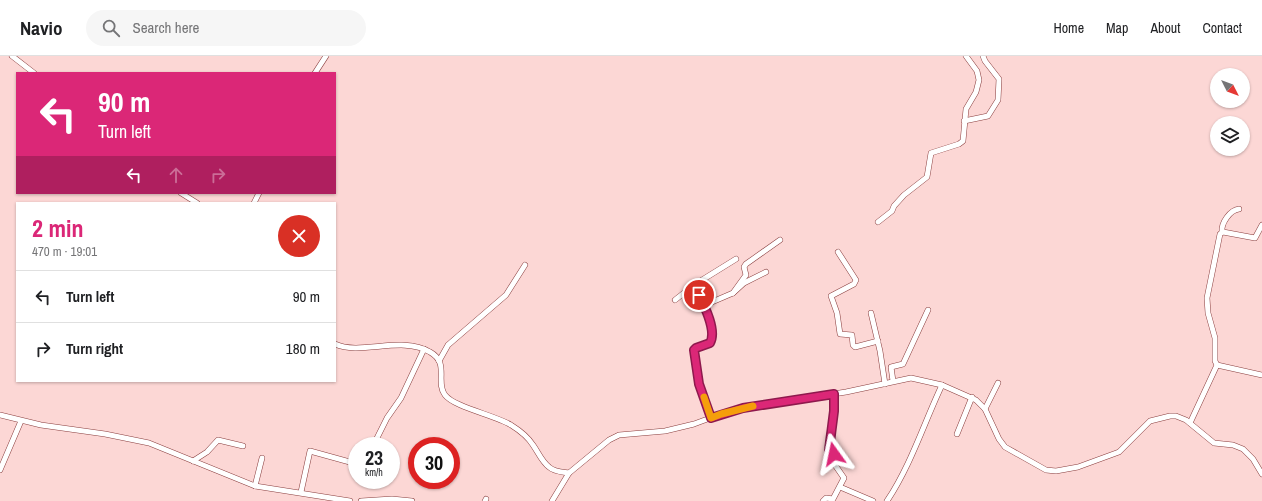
<!DOCTYPE html>
<meta charset="utf-8">
<style>
:root{--surface:#fff;--page:#f6f6f6;--text:#202124;--muted:#757577;--line:#e0e0e0;--accent:#db2777}
body{margin:0;font-family:"Archivo Narrow",sans-serif;background:var(--page);color:var(--text);height:100vh;display:flex;flex-direction:column;font-size:15px;white-space:nowrap}
*{box-sizing:border-box;margin:0}
p{font-size:13px;color:var(--muted)}
.icon{flex:none;width:22px;height:22px;fill:none;stroke:currentColor;stroke-width:2;stroke-linecap:round;stroke-linejoin:round}
.map{position:relative;flex:1;overflow:hidden}
.drawer{position:absolute;left:16px;top:146px;width:320px;height:180px;display:flex;flex-direction:column;background:var(--surface);border-radius:0px;box-shadow:0 1px 3px #0004}
.drawer>*{flex:none}
.banner{position:absolute;left:16px;top:16px;width:320px;height:122px;border-radius:0px;box-shadow:0 1px 3px #0004;background:#db2777;color:#fff;overflow:hidden}
.needle{width:26px;rotate:132deg}
.controls{position:absolute;left:1210px;top:12px;display:grid;gap:8px}
.controls a{display:grid;place-items:center;width:40px;height:40px;border-radius:50%;background:var(--surface);box-shadow:0 1px 3px #0004;font-size:20px}
.speed{position:absolute;left:348px;top:381px;display:flex;gap:8px;font-size:20px;font-weight:700;text-align:center}
.speed>*{display:grid;place-content:center;width:52px;height:52px;border-radius:50%;background:var(--surface);box-shadow:0 1px 3px #0004;line-height:1}
.speed small{font-size:10px;font-weight:400}
.speed .limit{border:6px solid #d22;background:#fff;color:#111}
.pin{position:absolute;display:grid;place-items:center;width:34px;height:34px;color:#fff;margin:-17px;border:2px solid #fff;border-radius:50%;box-shadow:0 1px 4px #0007}
.me{position:absolute;width:44px;margin:-22px;rotate:348deg;stroke-linejoin:round;filter:drop-shadow(0 0 3px #0008)}
.turn{display:flex;align-items:center;gap:14px;height:84px;padding:0 16px;font-size:18px}
.turn .icon{width:52px;height:52px;stroke-width:2.5}
.turn b{display:block;font-size:28px;line-height:34px}
.lanes{display:flex;align-items:center;height:38px;padding:0 16px;background:#0003;justify-content:center;gap:20px;direction:ltr}
.lanes .off{opacity:.35}
.round{display:grid;place-items:center;flex:none;width:42px;height:42px;border-radius:21px;background:var(--page)}
.headline{display:flex;align-items:center;justify-content:space-between;height:68px;padding:0 16px}
h1{font-size:24px;font-weight:800;line-height:30px;color:var(--accent)}
ul{padding:0;list-style:none}
li{display:flex;align-items:center;gap:12px;height:52px;padding:0 16px;border-top:1px solid var(--line)}
li div{flex:1}
li b{display:block;font-size:15px}
li em{font-style:normal}
header{display:flex;align-items:center;gap:24px;box-sizing:border-box;height:56px;padding:0 20px;background:var(--surface);border-bottom:1px solid var(--line)}
header strong{font-size:19px}
nav{display:flex;gap:22px;margin-inline-start:auto;font-size:14px}
.search{width:280px;height:36px;background:var(--page);display:flex;align-items:center;gap:10px;box-sizing:border-box;padding:0 14px;border-radius:22px;color:var(--muted);font-size:15px}
.map>svg:first-child{display:block}
</style>
<header>
<strong>Navio</strong>
<div class="search"><svg class="icon" aria-label="search" viewBox="0 0 24 24"><circle cx="10" cy="10" r="6"/><path d="M15 15l6 6"/></svg>Search here</div>
<nav><a>Home</a><a>Map</a><a>About</a><a>Contact</a></nav>
</header>
<div class="map">
<svg width="1262" height="445" viewBox="0 0 1262 445">
<rect width="100%" height="100%" fill="#fcd7d5"/>
<g fill="none" stroke-linecap="round" stroke-linejoin="round">
<g stroke="#8a3e3e" stroke-width="6">
<g id="street">
<polyline points="12,0 34,17"/>
<polyline points="315,17 326,0"/>
<polyline points="964,65 988,60 998,44 999,23 985,5 983,0"/>
<polyline points="181,137 197,147"/>
<polyline points="254,147 259,137"/>
<polyline points="878,166 892,155 894,150 904,139 927,121 931,97 959,88 963,85 966,53 976,36 979,24 977,15 966,0"/>
<path d="M1222 176C1221 167 1230 154 1239 153"/>
<polyline points="838,196 856,224 854,228 831,240 837,257 840,278 852,279 853,289 855,291 878,285"/>
<path d="M694 229C704 247 714 264 711 285L694 294 699 328 711 362"/>
<polyline points="733,237 746,219 744,211 746,208 780,184"/>
<polyline points="675,244 694,229 736,203"/>
<polyline points="705,249 733,237 744,227 766,216"/>
<polyline points="871,257 880,295 885,328"/>
<path d="M335 288C361 300 402 279 430 296 450 307 435 326 445 339 454 351 494 359 511 369 519 374 528 381 533 389 538 396 542 406 549 411 554 416 563 416 569 417"/>
<polyline points="439,305 448,289 506,239 525,209"/>
<polyline points="1217,309 1262,319"/>
<polyline points="893,325 891,311 903,308 928,254"/>
<polyline points="985,353 998,327"/>
<polyline points="0,359 41,369 105,378 149,387 255,430 350,445"/>
<polyline points="1190,367 1217,309 1215,305 1215,282 1208,257 1207,242 1220,178 1223,176 1255,182 1262,169"/>
<polyline points="957,378 972,341"/>
<polyline points="373,390 387,362 401,342 424,293"/>
<polyline points="193,405 207,396 218,384 243,390"/>
<polyline points="0,414 21,365"/>
<polyline points="255,430 262,402"/>
<polyline points="840,431 873,445"/>
<polyline points="301,436 310,395 357,408"/>
<polyline points="361,445 392,443 412,445"/>
<polyline points="485,445 486,443"/>
<polyline points="552,445 569,417 609,384 619,379 665,375 694,368 721,358 743,352 846,336 911,322 942,329 976,344 985,353 999,383 1005,391 1046,414 1056,415 1078,411 1119,396 1150,365 1170,360 1176,360 1186,364 1214,387 1233,389 1243,393 1253,403 1262,418"/>
<polyline points="823,445 826,442 833,443 844,422 835,409 836,400 829,394 834,355 834,338"/>
<path d="M887 445C911 409 924 367 942 329"/>
</g>
</g>
<use href="#street" stroke="#fff" stroke-width="5"/>
</g>
<g fill="none" stroke-linecap="round" stroke-linejoin="round">
<g stroke="#8e194d" stroke-width="10">
<path id="route" d="M699 239C705 251 717 275 710 287L696 292 694 294 699 328 711 362 743 352 834 338V355L829 394 834 398"/>
</g>
<use href="#route" stroke="#db2777" stroke-width="7"/>
<polyline stroke="#f59e0b" stroke-width="7" points="704,341 711,362 721,358 753,350"/>
</g>
</svg>
<div class="controls">
<a><svg class="needle" viewBox="-14 -14 28 28"><path d="M0-13l5 13h-10z" fill="#e53935"/><path d="M0 13l5-13h-10z" fill="#757577"/></svg></a>
<a><svg class="icon" aria-label="layers" viewBox="0 0 24 24"><path d="M12 4l9 5-9 5-9-5zM3 14l9 5 9-5"/></svg></a>
</div>
<div class="speed"><div>23<small>km/h</small></div><div class="limit">30</div></div>
<div class="pin" style="left:699px;top:239px;background:#d93025"><svg class="icon" aria-label="arrive" viewBox="0 0 24 24"><path d="M6 21V4h12l-3 4 3 4H6"/></svg></div>
<svg class="me" style="left:834px;top:398px" viewBox="-20 -20 40 40"><path d="M0-17L14 15 0 8-14 15z" fill="#db2777" stroke="#fff" stroke-width="4"/></svg>
<div class="banner">
<div class="turn"><svg class="icon" aria-label="left" viewBox="0 0 24 24"><path d="M17 20v-9H6M10 6l-5 5 5 5"/></svg><div><b>90 m</b>Turn left</div></div>
<div class="lanes"><svg class="icon" aria-label="left" viewBox="0 0 24 24"><path d="M17 20v-9H6M10 6l-5 5 5 5"/></svg><svg class="icon off" aria-label="ahead" viewBox="0 0 24 24"><path d="M12 20V5M6 11l6-6 6 6"/></svg><svg class="icon off" aria-label="right" viewBox="0 0 24 24"><path d="M7 20v-9h11M14 6l5 5-5 5"/></svg></div>
</div>
<section class="drawer">
<div class="headline"><div><h1>2 min</h1><p>470 m · 19:01</p></div><a class="round" style="background:#d93025;color:#fff"><svg class="icon" aria-label="close" viewBox="0 0 24 24"><path d="M6 6l12 12M18 6L6 18"/></svg></a></div>
<ul>
<li><svg class="icon" aria-label="left" viewBox="0 0 24 24"><path d="M17 20v-9H6M10 6l-5 5 5 5"/></svg><div><b>Turn left</b></div><em>90 m</em></li>
<li><svg class="icon" aria-label="right" viewBox="0 0 24 24"><path d="M7 20v-9h11M14 6l5 5-5 5"/></svg><div><b>Turn right</b></div><em>180 m</em></li>
</ul>
</section>
</div>
